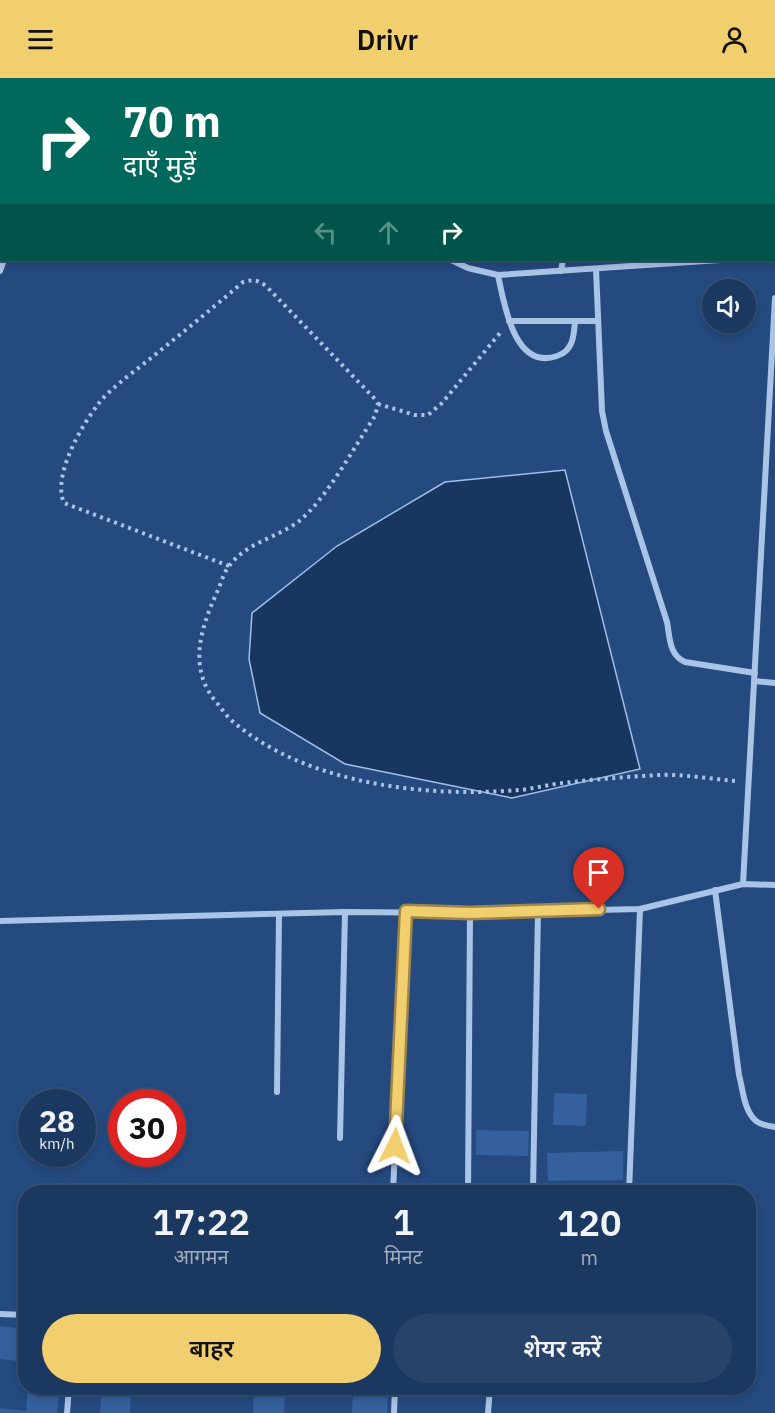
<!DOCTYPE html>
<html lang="hi">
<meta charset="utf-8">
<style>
:root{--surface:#1b3860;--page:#284369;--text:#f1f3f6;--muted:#a0acbd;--line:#395275;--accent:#f1ce6e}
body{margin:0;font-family:"IBM Plex Sans","Noto Sans Devanagari",sans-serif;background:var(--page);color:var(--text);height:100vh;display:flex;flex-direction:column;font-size:22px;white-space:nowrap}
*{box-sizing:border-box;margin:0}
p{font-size:20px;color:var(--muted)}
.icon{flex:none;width:33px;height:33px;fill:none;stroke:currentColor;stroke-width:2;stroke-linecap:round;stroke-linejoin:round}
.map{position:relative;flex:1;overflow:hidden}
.details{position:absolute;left:18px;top:1107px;width:738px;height:210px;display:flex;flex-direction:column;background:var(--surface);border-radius:24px;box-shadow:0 3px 9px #0003,0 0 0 2px var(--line)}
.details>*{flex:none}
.banner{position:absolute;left:0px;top:0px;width:776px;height:183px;box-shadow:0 3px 9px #0003,0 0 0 2px var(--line);background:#00695c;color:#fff;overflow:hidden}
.tools{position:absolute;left:702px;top:201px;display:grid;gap:12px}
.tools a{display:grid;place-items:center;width:54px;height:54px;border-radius:50%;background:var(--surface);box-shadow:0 3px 9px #0003,0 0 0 2px var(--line);font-size:30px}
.speed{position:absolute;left:18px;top:1011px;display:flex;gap:12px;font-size:30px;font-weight:700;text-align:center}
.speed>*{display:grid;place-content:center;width:78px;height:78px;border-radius:50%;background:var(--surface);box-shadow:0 3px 9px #0003,0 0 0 2px var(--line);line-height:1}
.speed small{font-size:15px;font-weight:400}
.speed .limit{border:9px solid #d22;background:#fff;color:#111}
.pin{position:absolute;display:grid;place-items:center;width:51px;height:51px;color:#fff;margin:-62px -26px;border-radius:50% 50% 50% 0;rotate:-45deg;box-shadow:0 0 6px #0007}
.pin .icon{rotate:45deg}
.me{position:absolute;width:66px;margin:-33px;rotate:3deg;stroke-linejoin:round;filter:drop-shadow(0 0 4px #0008)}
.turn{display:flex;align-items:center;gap:21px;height:126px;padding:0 24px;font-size:27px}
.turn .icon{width:78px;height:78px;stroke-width:2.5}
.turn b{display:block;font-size:42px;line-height:51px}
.lanes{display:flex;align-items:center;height:57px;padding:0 24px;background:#0003;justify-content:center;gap:30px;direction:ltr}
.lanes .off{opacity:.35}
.eta{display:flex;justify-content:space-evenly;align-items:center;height:102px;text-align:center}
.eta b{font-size:36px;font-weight:600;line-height:42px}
.button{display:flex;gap:12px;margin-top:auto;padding:12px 24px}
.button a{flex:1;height:69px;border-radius:36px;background:var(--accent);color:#111;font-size:24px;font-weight:600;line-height:69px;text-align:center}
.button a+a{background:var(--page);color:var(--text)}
header{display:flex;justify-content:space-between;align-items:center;height:78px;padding:0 24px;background:var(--accent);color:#111;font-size:27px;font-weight:600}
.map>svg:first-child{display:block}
</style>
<header><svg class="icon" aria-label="menu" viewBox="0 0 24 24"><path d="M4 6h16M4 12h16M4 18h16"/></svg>Drivr<svg class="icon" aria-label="person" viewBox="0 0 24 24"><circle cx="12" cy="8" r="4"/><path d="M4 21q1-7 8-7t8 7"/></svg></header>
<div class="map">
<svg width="775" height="1335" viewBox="0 0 775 1335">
<rect width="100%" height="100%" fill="#244a80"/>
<polygon fill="#193660" stroke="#9fbfe8" stroke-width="1.5" points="565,392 640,691 512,720 345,686 260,635 249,581 252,535 337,468 445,404"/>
<g fill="#34619d">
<polygon points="554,1015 587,1016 586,1048 553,1047"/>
<polygon points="476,1052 529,1053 528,1078 476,1077"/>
<polygon points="623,1073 623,1102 548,1103 547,1075"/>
<polygon points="0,1248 26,1251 26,1284 0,1281"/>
<polygon points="28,1310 60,1310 57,1335 0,1335 0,1330 26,1333"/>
<polygon points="102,1310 131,1310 130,1335 100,1335"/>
<polygon points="205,1310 235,1310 235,1319 205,1317"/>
<polygon points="254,1310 360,1310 360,1311 388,1313 387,1335 352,1335 353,1318 285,1314 284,1335 253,1335"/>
</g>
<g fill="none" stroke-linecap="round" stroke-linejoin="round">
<g stroke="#aac4e7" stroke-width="4" stroke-dasharray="3 4.5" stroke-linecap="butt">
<polyline points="378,326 415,337 428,337 442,325 500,255"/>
<path d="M229 488 64 425C52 397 82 347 99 325 113 308 134 294 151 280 182 255 213 230 243 204 253 201 258 202 266 208L375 321 378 326 375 338C354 369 326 422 298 444 276 460 246 465 229 488 224 494 221 505 218 512 202 547 188 586 213 620 219 627 224 635 230 641 303 706 425 720 519 712 534 711 549 706 564 705 595 701 627 699 659 697 684 696 711 701 736 703"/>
</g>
<g stroke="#aac4e7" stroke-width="6">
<polyline points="268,0 269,2"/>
<polyline points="31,2 34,0"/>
<polyline points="60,2 61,0"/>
<polyline points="587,2 587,0"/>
<polyline points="0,17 2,16"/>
<polyline points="774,177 775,177"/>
<polyline points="451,182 468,190 498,197 720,182"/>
<path d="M596 191 602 333 606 353 667 544C670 560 669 577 685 584L755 595"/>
<polyline points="0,193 4,182"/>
<polyline points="561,193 563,182"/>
<path d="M498 197C504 225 514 293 557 278 573 273 574 258 575 243"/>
<polyline points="509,243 598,243"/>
<polyline points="754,603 775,605"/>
<polyline points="743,806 775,220"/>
<path d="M715 812 739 997C743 1012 744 1033 756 1043 761 1047 769 1048 775 1049"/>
<polyline points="0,843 345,834 470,835 640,831 743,806 775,807"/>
<polyline points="277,1014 279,836"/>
<polyline points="340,1060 345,834"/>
<polyline points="393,1114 406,833"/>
<polyline points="468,1114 470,835"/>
<polyline points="533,1114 538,832"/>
<polyline points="629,1114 640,831"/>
<polyline points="0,1236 26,1237"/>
<polyline points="67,1335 69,1310"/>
<polyline points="394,1335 395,1310"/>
<polyline points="488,1335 490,1310"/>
</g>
</g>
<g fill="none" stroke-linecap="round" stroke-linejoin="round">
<g stroke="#9d8648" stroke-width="15">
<polyline id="route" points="395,1068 406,833 470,835 599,831"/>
</g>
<use href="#route" stroke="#f1ce6e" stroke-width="10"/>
</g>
</svg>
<div class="tools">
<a><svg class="icon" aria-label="sound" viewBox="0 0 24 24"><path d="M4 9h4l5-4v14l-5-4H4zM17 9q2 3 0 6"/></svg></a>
</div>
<div class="speed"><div>28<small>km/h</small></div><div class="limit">30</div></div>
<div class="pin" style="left:599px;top:831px;background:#d93025"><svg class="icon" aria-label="arrive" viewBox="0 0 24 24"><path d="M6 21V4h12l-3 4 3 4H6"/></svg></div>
<svg class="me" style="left:395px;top:1068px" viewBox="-20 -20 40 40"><path d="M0-17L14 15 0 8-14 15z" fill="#f1ce6e" stroke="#fff" stroke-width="4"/></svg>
<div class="banner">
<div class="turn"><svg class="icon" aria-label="right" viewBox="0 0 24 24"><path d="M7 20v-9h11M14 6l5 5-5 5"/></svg><div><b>70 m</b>दाएँ मुड़ें</div></div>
<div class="lanes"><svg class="icon off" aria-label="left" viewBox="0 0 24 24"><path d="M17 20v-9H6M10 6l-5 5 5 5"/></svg><svg class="icon off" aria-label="ahead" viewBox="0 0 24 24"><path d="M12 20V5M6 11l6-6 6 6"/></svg><svg class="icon" aria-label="right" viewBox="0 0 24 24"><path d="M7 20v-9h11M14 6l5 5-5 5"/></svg></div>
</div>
<section class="details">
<div class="eta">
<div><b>17:22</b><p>आगमन</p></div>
<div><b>1</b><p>मिनट</p></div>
<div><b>120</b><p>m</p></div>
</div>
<div class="button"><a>बाहर</a><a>शेयर करें</a></div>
</section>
</div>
